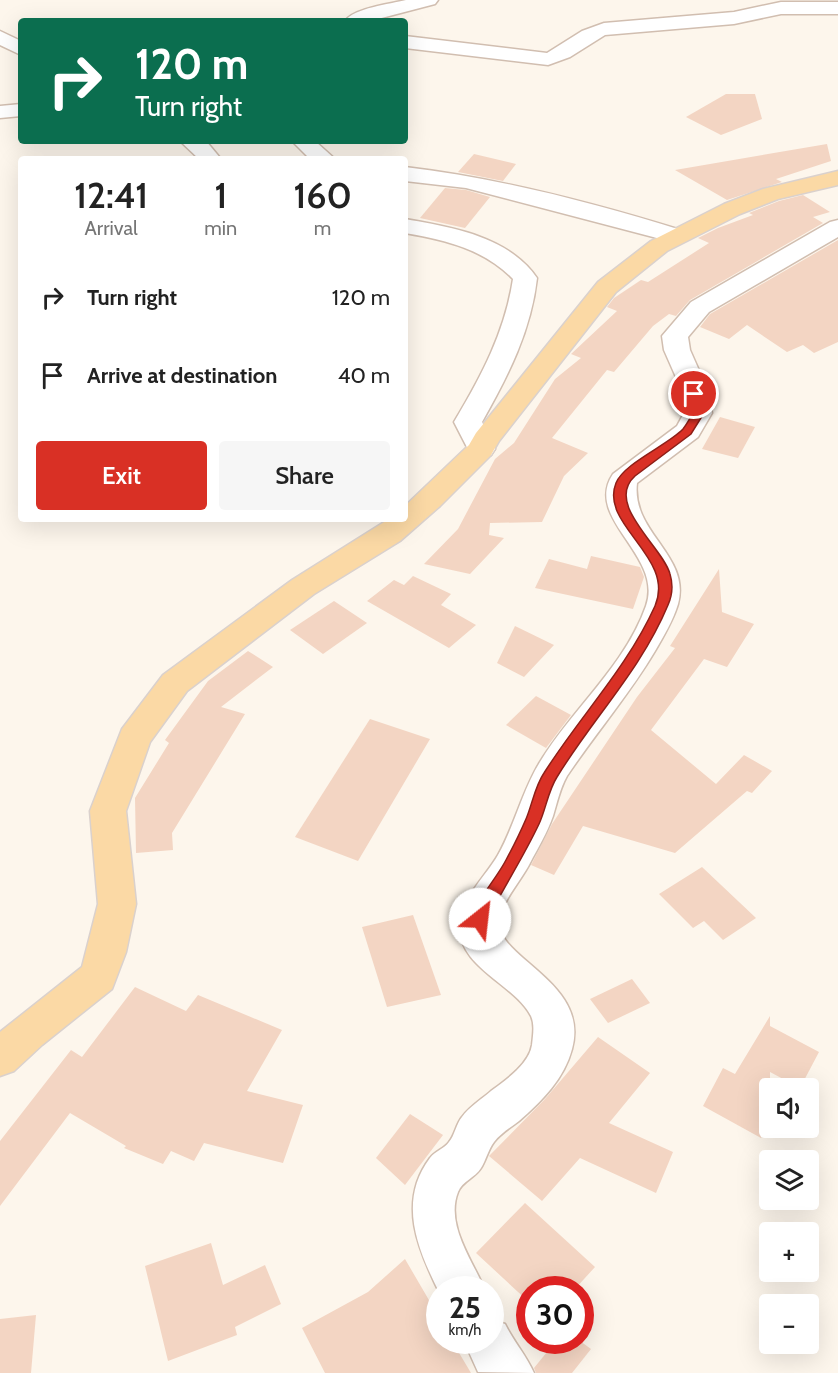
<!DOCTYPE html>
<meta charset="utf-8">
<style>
:root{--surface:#fff;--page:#f6f6f6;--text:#222;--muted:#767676;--accent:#d93025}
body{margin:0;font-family:Cabin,sans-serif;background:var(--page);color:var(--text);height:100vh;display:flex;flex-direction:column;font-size:22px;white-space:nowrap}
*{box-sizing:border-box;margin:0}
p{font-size:20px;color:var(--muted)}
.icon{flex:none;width:33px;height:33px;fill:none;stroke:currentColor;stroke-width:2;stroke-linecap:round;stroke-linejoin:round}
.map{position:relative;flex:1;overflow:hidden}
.details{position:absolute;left:18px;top:156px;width:390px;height:366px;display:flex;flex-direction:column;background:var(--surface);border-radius:6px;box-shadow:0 6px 24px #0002}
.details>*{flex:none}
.guide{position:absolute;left:18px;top:18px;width:390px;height:126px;border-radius:6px;box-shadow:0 6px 24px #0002;background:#0b6e4f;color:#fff;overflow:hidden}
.fabs{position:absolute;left:759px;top:1078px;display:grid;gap:12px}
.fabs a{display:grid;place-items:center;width:60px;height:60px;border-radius:6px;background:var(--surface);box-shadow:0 6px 24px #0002;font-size:30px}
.speed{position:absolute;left:426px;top:1276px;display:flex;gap:12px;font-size:30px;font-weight:700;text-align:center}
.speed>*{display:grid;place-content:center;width:78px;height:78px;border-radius:50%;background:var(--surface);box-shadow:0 6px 24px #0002;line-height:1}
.speed small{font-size:15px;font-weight:400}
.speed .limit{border:9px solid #d22;background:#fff;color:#111}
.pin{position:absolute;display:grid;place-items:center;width:51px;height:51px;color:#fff;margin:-26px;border:3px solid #fff;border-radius:50%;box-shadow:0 2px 6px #0007}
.me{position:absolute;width:66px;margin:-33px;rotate:29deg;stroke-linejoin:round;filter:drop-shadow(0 0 4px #0008)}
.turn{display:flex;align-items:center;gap:21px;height:126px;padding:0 18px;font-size:27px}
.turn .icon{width:78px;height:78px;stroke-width:2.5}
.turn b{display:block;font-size:42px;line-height:51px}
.eta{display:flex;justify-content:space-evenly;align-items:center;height:102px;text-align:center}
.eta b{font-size:36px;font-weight:600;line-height:42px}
.cta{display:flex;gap:12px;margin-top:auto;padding:12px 18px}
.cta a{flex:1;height:69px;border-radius:6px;background:var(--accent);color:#fff;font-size:24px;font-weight:600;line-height:69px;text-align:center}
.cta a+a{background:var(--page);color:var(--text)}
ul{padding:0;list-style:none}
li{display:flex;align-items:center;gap:18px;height:78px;padding:0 18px}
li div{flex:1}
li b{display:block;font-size:22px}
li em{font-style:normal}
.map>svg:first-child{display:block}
</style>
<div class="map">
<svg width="838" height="1373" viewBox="0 0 838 1373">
<rect width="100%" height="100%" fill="#fdf6ec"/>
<g fill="#f3d5c3">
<polygon points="726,94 755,94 762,119 721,135 686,117"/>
<polygon points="827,144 831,161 776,179 782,182 727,200 675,170"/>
<polygon points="474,154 516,164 503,181 458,172"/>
<polygon points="445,188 466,190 490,197 465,228 420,218"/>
<polygon points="803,195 830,212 813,217 823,223 690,300 676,316 669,314 653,326 614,372 607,370 552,438 588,453 564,476 542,522 490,523 489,535 504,538 470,574 424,564 458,529 495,459 514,443 555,379 581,358 571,354 617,311 607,307 614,298 641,280 648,282 709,243 698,238 718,228 753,215 749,213 779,201"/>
<polygon points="838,240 838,342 814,353 803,345 787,352 747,325 729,339 700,327 710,314"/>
<polygon points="720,417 755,427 738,458 702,449"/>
<polygon points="591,556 640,567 644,577 633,609 535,588 549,559 587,569"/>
<polygon points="719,569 722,612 754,624 727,667 704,659 651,730 716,784 744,755 772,771 752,793 747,791 675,853 583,826 554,875 531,865 552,824 637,697 675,648 670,646"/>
<polygon points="413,576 451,594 441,605 476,625 449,648 367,601 394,580 404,585"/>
<polygon points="334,601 367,623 323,654 290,630"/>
<polygon points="515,626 554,645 524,677 497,663"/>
<polygon points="248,651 273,667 221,707 245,714 172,833 173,850 136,853 135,798 169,743 165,740 208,681"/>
<polygon points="536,696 571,715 546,748 506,725"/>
<polygon points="370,719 430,739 358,861 295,837"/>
<polygon points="702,867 756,918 723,940 704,921 693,928 659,894"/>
<polygon points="413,915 441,995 387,1007 362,927"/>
<polygon points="632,979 650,1003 608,1023 590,999"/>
<polygon points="135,987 186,1011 198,995 282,1030 247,1091 303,1105 283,1163 204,1143 194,1161 171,1151 163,1164 124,1148 126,1146 70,1113 0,1206 0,1141 71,1050 82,1057"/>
<polygon points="770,1016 770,1026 819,1052 800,1088 770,1072 770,1122 761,1138 703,1106 723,1068 735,1074"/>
<polygon points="598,1037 650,1073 609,1123 673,1152 656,1193 580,1158 542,1201 489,1156 545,1099"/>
<polygon points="410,1114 443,1135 405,1185 376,1158"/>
<polygon points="525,1203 595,1267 574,1290 530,1290 530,1303 476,1253"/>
<polygon points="211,1243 223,1285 265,1265 281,1304 235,1327 237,1335 168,1361 145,1266"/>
<polygon points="405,1259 440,1319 440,1341 452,1341 471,1373 325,1373 302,1328 368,1292"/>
<polygon points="36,1315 31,1373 0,1373 0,1319"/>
<polygon points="556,1341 580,1341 591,1349 572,1373 536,1373 534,1368"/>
</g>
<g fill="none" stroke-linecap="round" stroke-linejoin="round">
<g stroke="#d1beb0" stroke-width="3">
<g id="minor">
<path d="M406 0H438L435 4 370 21H345C354 8 390 4 406 0Z"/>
<polygon points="781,2 838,2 838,14 781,14 734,24 605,35 570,57 548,65 405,48 405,36 547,53 582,31 604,23 734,12"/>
<polygon points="0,31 21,41 21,55 0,45"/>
<polygon points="21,104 21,116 0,118 0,106"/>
<polygon points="180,141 206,141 221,159 199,159"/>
<polygon points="292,141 315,141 335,159 310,159"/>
<path d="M405 167C499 178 594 203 684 231L688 236 684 241 676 243 466 188 405 181Z"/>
<path d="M405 219C451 227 508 236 537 278 531 331 508 376 482 422L495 449 491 455 481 457 471 455 454 422C481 377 505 332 513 279 484 249 445 240 405 233Z"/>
<path d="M838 220V237L709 312 688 337 690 350 705 384 712 413 698 437 637 483C631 533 691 555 678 604 673 621 663 637 655 651 629 695 595 734 567 776 560 788 557 803 553 816 547 833 538 848 530 863 522 879 503 901 499 917 490 957 591 980 572 1049 564 1079 542 1101 519 1121 511 1127 500 1134 494 1142 488 1150 486 1160 481 1168 475 1178 462 1181 458 1192 445 1225 473 1261 485 1290H440V1294C418 1250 397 1202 430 1158 435 1151 444 1149 449 1142 455 1135 456 1124 462 1117 469 1107 482 1099 491 1091 506 1080 529 1064 532 1045 533 1035 535 1025 531 1016 514 983 455 967 460 922 463 896 486 876 498 855 515 825 522 791 540 762 572 709 625 666 646 606 664 555 583 519 613 474L677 426 684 413 679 384 664 350 662 336 691 302 830 222Z"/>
<path d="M490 1319 505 1324C514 1342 526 1355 534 1373L478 1372 464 1341H490Z"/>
</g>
</g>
<g stroke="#dad1cd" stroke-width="3">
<polygon id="major" points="838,171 838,185 778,199 740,214 667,251 616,292 499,441 491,455 440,506 400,541 314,594 187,691 150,742 126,811 136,904 126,952 112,989 42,1045 14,1071 0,1076 0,1032 82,967 98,904 90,811 122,729 163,675 292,580 389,519 405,519 405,506 469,445 476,433 598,282 651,241 724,204 763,189"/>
</g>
<use href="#minor" fill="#fff" fill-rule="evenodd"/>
<use href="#major" fill="#fbd9a5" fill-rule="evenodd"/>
</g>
<path fill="#d93025" stroke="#8d1f18" stroke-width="1.5" d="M694 391 700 394 704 413 691 434 635 476C604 504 663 547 670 574 673 584 672 596 668 605 641 670 593 718 557 777 548 791 546 809 539 824 523 858 502 890 485 924L480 926 474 924 472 919C478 897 495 881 506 860 513 847 520 833 526 819 532 805 535 786 544 773 580 716 627 668 655 606 676 557 599 525 616 483 624 463 668 445 683 429 687 424 690 418 693 413L689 394Z"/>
</svg>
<div class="fabs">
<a><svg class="icon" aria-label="sound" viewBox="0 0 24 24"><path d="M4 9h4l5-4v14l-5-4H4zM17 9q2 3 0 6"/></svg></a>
<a><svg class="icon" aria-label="layers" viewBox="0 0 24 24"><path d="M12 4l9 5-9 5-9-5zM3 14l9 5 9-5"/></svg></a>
<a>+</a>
<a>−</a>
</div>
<div class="speed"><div>25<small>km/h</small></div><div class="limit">30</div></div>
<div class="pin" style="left:694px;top:394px;background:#d93025"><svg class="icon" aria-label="arrive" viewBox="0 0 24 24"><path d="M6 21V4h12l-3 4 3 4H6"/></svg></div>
<svg class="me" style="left:480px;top:919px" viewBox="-20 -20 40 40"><circle r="19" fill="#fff"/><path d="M0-13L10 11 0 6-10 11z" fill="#d93025"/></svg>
<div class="guide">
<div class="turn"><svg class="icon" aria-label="right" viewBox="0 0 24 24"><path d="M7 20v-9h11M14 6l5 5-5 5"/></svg><div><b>120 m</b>Turn right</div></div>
</div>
<section class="details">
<div class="eta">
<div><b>12:41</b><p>Arrival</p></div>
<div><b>1</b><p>min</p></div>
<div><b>160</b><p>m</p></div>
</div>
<ul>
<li><svg class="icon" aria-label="right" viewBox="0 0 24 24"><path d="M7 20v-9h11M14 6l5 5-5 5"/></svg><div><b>Turn right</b></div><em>120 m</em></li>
<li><svg class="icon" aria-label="arrive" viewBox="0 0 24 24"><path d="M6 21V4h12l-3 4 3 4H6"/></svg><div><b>Arrive at destination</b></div><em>40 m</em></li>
</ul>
<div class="cta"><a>Exit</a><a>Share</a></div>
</section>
</div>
